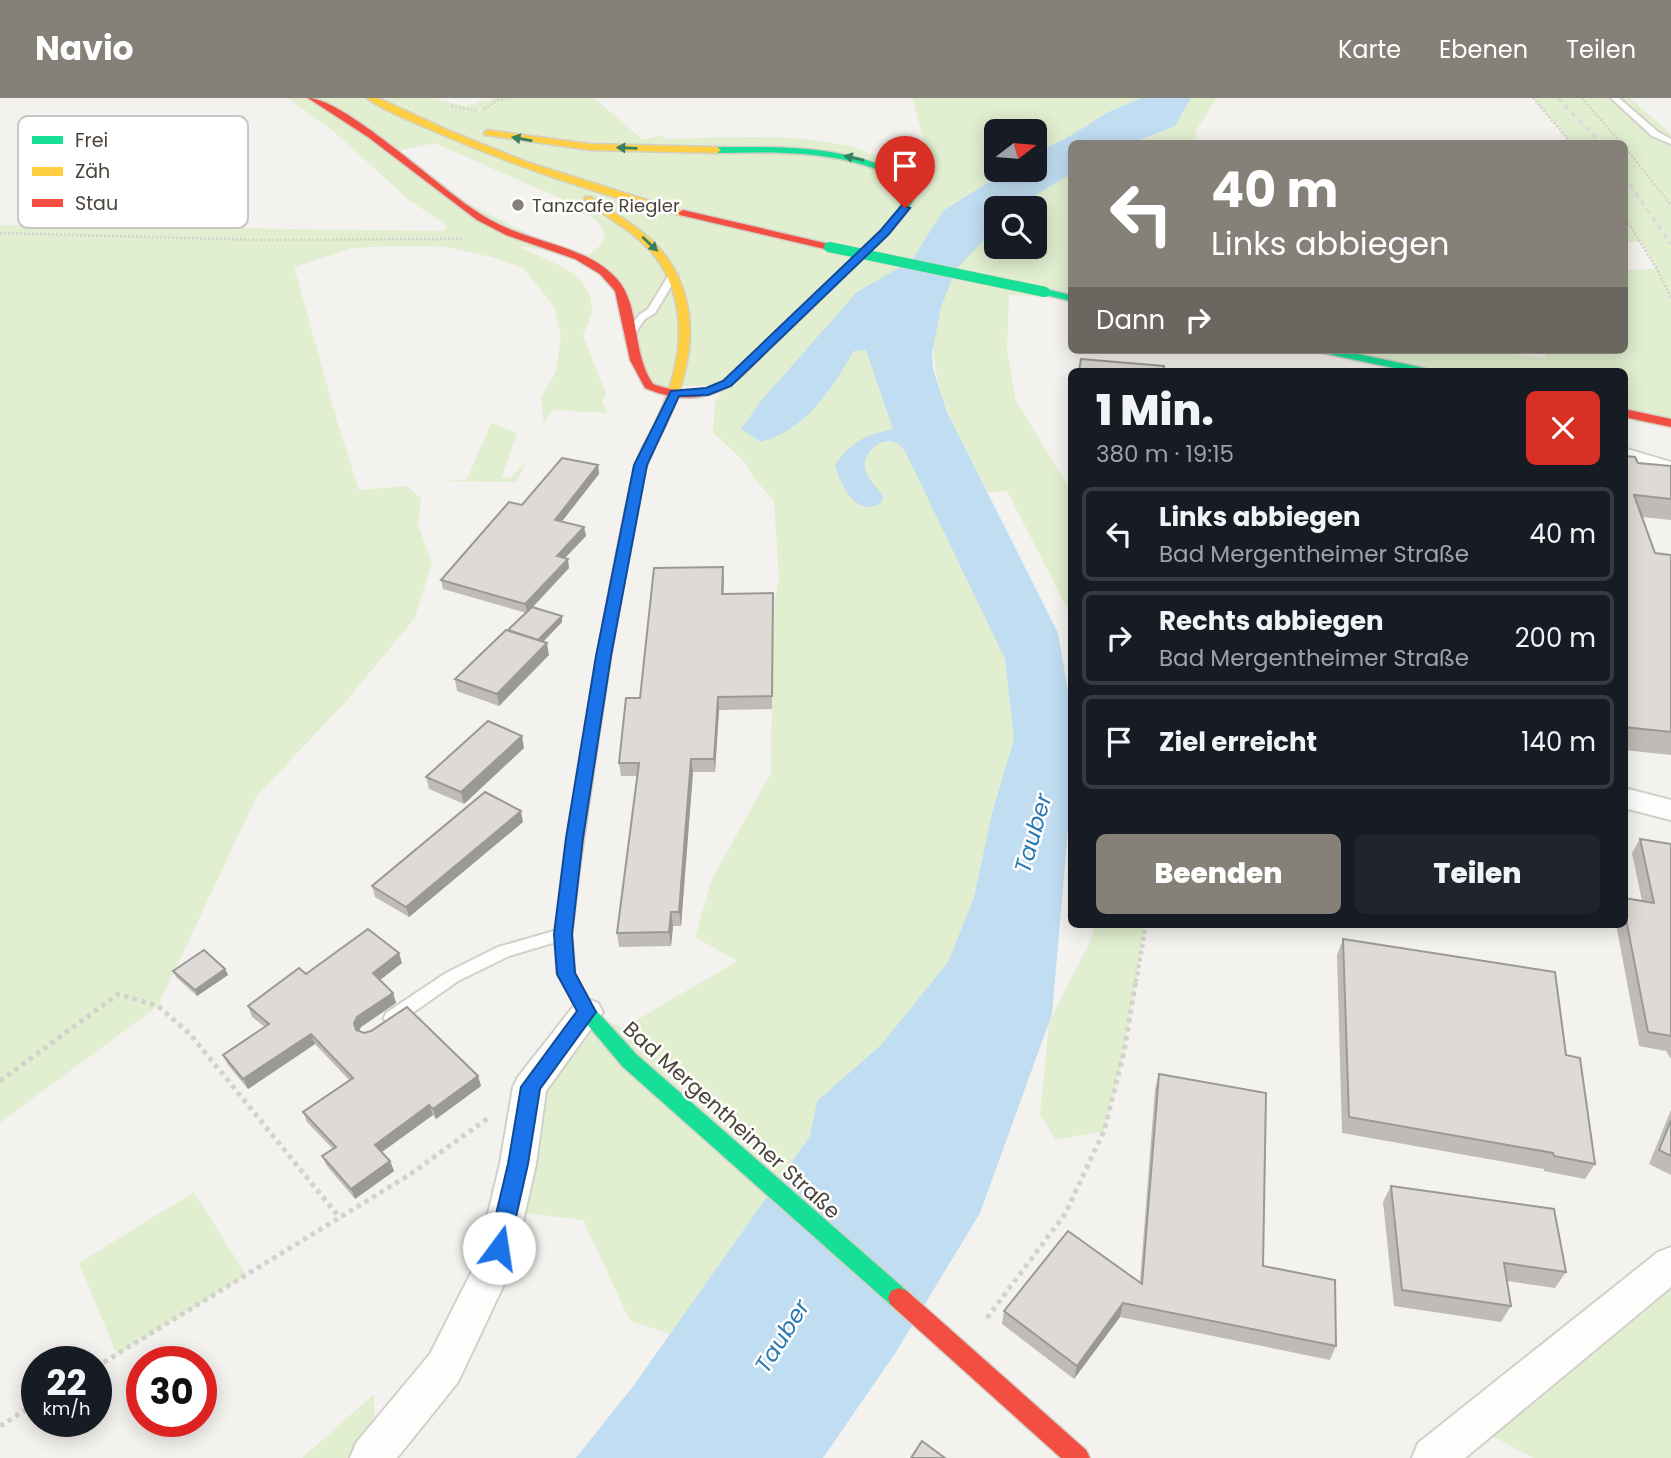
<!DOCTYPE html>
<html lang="de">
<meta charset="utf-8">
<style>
:root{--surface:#171b24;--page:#20242c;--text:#f1f3f6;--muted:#9ea1a6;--line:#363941;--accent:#868178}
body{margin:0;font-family:Poppins,sans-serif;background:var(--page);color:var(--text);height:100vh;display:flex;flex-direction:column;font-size:26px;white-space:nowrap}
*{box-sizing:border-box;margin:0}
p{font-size:23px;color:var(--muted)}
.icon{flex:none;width:38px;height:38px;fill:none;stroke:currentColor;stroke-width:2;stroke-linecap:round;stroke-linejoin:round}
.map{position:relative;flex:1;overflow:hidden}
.drawer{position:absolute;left:1068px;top:270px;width:560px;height:560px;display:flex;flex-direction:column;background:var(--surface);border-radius:10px;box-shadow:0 4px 18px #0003}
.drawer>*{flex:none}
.guide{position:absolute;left:1068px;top:42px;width:560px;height:214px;border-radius:10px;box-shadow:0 4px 18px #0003;background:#868178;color:#fff;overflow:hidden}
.needle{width:46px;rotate:74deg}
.fabs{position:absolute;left:984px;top:21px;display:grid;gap:14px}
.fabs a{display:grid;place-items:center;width:63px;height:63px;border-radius:10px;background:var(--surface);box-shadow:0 4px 18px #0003;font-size:35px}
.speed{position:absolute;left:21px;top:1248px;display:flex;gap:14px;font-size:35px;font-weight:700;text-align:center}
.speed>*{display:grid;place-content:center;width:91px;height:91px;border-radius:50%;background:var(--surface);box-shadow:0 4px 18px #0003;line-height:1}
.speed small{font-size:18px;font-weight:400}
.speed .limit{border:10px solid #d22;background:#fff;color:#111}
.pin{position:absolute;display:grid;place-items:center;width:60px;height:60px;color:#fff;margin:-72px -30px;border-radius:50% 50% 50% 0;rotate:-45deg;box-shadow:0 0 7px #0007}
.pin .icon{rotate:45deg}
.me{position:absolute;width:77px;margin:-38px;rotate:14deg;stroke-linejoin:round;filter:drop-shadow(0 0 5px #0008)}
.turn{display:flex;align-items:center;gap:24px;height:147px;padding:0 28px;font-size:32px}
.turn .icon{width:91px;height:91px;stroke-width:2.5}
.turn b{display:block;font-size:49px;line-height:60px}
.then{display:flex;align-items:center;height:66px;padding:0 28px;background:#0003;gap:14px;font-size:26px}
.round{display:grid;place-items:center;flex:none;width:74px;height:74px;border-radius:10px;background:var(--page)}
.head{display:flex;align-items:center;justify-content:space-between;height:119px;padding:0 28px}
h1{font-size:42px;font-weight:800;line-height:52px}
.action{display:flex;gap:14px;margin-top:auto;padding:14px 28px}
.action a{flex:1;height:80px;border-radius:10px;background:var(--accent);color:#fff;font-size:28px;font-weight:800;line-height:80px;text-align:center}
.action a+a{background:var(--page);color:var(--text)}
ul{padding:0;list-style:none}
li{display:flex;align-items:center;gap:21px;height:94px;margin:0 14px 10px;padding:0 14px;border:4px solid var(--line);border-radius:10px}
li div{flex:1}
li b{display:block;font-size:26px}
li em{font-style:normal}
header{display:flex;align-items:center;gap:42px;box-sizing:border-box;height:98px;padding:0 35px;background:var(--accent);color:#fff}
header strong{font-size:33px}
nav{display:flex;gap:38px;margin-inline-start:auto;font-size:24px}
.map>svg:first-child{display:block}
</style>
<header>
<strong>Navio</strong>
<nav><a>Karte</a><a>Ebenen</a><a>Teilen</a></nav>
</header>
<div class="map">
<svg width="1671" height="1360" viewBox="0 0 1671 1360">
<rect width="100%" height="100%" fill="#f4f2ee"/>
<g fill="#e1eecf">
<path d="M288 0H432L465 8 496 0H594L643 42 663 37 665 41C727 39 792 35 852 49 876 55 905 77 929 65L913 0H1141L1106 15 1072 37 1034 56V33H996V72H1008L944 112 873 271 894 331 922 384 1005 561 1014 641 992 715 974 799 948 864 881 947 817 1003 810 1038 670 1236 630 1223 583 1122 508 1113 530 989 587 914 623 930 737 863 695 839 712 781 771 675 773 508 779 482 774 403 753 379 747 367 713 334 715 305 726 287 650 289 622 201 587 158C597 151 603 147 605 135L596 122 557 99 435 45 397 53 440 91 565 155 519 148C547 165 589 170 592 210 592 218 586 229 583 237L606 296 602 303 607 315 552 312 544 326 541 299 556 273 561 238 554 208 523 170 491 159 447 149 393 148 352 150 294 169 338 326 359 392 407 388 421 400 418 426 432 465 415 520 346 603 257 698 158 908 0 1025V127L444 133 446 127 409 102 333 33Z"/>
<polygon points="1191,0 1217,0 1195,34 1197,45 1133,46 1175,28"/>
<polygon points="1533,0 1630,0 1671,36 1666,43 1671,44 1671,325 1624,315 1624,273 1424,273 1323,252 1509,252 1510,256 1545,260 1545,253 1538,252 1624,252 1624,172 1657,171 1641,144 1624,144 1624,46 1572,45"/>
<path d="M1071 76V200L1009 197 1007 252 1016 303 1071 393V518L1007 393 988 394C949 317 907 260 955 173 964 157 983 143 996 130V149H1034V110H1014Z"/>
<polygon points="491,325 517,335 501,381 511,379 525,365 517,384 446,383 467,381"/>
<polygon points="1095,826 1146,826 1124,954 1104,1033 1056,1042 1040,1017 1049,924 1090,844"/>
<polygon points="194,1094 246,1177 117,1257 79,1165"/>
<polygon points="1671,1166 1671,1360 1533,1360 1474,1328"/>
<polygon points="374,1296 375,1356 371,1360 302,1360"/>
</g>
<path fill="#c0ddf1" d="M1141 0H1191L1175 28 1133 45 1071 46V76L1014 110H996V130L956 171 941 209 932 256 933 271 947 314 1058 535 1071 611V697L1052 916 980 1115 896 1254 823 1360H576L634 1287 810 1038 817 1003 881 947 948 864 974 799 992 715 1014 641 1005 561 905 353C902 350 900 346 896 345 880 337 859 358 866 374 869 382 878 391 883 398L882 404C857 422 840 386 835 367 853 342 864 338 893 331L866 252 854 253C829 294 808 330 761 344L741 331 761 303 857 194 911 163 944 112 1008 72H1034V56L1072 37 1106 15Z"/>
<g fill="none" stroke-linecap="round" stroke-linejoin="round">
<g stroke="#d2d0cb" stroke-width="4">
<g id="lane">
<polygon points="1611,0 1619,0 1658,34 1671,41 1671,46 1652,38"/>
<polygon points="670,175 678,177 655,215 645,221 633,238 627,238 625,236 639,217 648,211"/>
<polygon points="561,831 566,833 569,837 566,841 509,858 458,883 398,925 392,927 386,925 384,920 386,915 446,875 498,849"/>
</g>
</g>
<g stroke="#d2d0cb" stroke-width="4">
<g id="street">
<polygon points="1624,350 1671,364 1671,378 1624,364"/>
<polygon points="1624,690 1671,702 1671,722 1624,710"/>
<polygon points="587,901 598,905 603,914 546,993 536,1066 513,1168 507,1180 458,1284 397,1360 350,1360 356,1345 430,1256 476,1165 500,1066 513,989 518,979 576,905"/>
<polygon points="1671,1149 1671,1189 1465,1360 1412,1360 1418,1345 1658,1154"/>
</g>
</g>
<g stroke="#d3cfc5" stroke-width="3">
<g id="fast">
<path d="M765 49C816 50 862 55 908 79L915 99 906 115 888 136 752 268H744V264L882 132 899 112 905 99 901 82C843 52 781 54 717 55L713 52 717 49Z"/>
<polygon points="1045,191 1071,197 1071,203 1041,196 1041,192"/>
<polygon points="1317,252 1339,252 1424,270 1430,273 1408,273 1323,255"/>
<polygon points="570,777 576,779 578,783 572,837 575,876 593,909 637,957 907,1193 910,1200 907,1207 899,1210 891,1207 623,969 581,919 557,876 554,837 562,783 564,779"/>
</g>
</g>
<g stroke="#d3cfc5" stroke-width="3">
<g id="slow">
<path d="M367 0H378L450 33 527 64 688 115 683 118C596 96 511 67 429 31 409 22 384 13 367 0Z"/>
<polygon points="488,32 590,46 717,49 721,52 717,55 590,52 485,37 484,35"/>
<path d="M585 99H591C637 131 673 146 687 205 696 247 683 289 666 327 659 341 650 356 646 371 616 507 598 645 578 783L576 787H564L562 783C583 645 603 507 634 371 637 356 647 342 654 328 672 290 685 248 676 205 664 149 628 134 585 103Z"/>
</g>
</g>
<g stroke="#d3cfc5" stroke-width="3">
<g id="jam">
<path d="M308 0C342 0 436 86 470 109 484 119 500 128 517 134 550 147 592 153 617 181 641 208 631 254 653 286 675 294 703 297 724 283 731 278 737 270 744 264L754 266C724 301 687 308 645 290L630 262 615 193 600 176 575 161 506 137 477 122 368 39Z"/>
<polygon points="683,112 829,146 834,149 829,152 680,117 678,115"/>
<polygon points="1624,311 1671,321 1671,329 1624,319"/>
<polygon points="899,1190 907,1193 1086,1352 1090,1360 1061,1360 891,1207 888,1200 891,1193"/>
</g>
</g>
<g stroke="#d3d2cc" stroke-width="2.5" stroke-dasharray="2 2" stroke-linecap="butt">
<polyline points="1533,0 1572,46"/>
<polyline points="1582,0 1622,46"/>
<polyline points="451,8 477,13"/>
<polyline points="484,11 498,2 510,0"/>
<polyline points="1624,48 1671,107"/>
<polyline points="1624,118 1657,171 1671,200"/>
<polyline points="0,135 259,142 464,141"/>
</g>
<polyline stroke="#d3d2cc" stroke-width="4.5" stroke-dasharray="3.5 3.5" stroke-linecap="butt" points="1136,884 1146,826"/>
<g stroke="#d3d2cc" stroke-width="5" stroke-dasharray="4.5 4.5" stroke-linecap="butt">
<polyline points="0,983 118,896 158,908 190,936 340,1120"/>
<polyline points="987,1220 1065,1116 1104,1033 1124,954 1136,882"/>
<polyline points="96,1269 409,1077 491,1018"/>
<polyline points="0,1328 37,1305"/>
</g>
<use href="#lane" fill="#fdfdfc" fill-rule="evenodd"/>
<use href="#street" fill="#fdfdfc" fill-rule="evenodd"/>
<use href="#fast" fill="#16e098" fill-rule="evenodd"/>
<use href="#slow" fill="#ffcf43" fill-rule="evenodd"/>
<use href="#jam" fill="#f24e42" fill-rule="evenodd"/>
<g stroke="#dbdbda" stroke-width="3.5" stroke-dasharray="5 5" stroke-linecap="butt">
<polyline points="1558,0 1602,46"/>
<polyline points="1624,78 1671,146"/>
</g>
<g stroke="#d6cebb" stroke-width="11" stroke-linecap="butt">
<polyline id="fast-bridge" points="829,149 1045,194"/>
</g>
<use href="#fast-bridge" stroke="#16e098" stroke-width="10"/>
</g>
<g fill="#bfbcb8">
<polygon points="1624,358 1638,365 1671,368 1671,422 1642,419 1655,455 1671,457 1671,657 1624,652"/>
<polygon points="598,367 599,376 562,423 584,429 586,438 565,460 569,470 533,509 562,518 562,524 543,544 549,557 499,608 457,593 455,581 526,515 443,491 441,482 522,407"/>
<polygon points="723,469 723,496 773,508 772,611 719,612 715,674 693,674 681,828 673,828 671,848 619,849 617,835 637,678 621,678 619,665"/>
<polygon points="524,650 464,706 429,691 426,679"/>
<polygon points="523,724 409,819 375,799 372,788"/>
<polygon points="1640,741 1671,746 1671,961 1666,953 1639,948 1616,826 1624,826 1624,800 1642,803 1632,755"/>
<polygon points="1343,841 1566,957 1595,1066 1585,1081 1544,1073 1544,1071 1342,1035 1337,857"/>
<polygon points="402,865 380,882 393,895 396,905 361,929 359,933 478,978 481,988 436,1021 433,1017 382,1054 390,1063 394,1073 355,1101 327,1068 322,1058 333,1051 307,1024 303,1014 349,982 315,946 248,991 228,967 223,957 265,929 252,919 248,908"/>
<polygon points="225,871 228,877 197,898 176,879 173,873"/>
<polygon points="1159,976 1263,1168 1336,1248 1330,1262 1120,1219 1074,1281 1002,1226 1004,1213 1140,1184 1155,991"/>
<polygon points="1671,1012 1671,1077 1649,1066"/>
<polygon points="1391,1088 1566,1174 1555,1190 1507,1183 1511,1208 1501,1224 1394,1208 1383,1104"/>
</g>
<g fill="#9b9996">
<polygon points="598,367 599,376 556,431 555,422"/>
<polygon points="584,429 586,438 558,467 557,458"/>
<polygon points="568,461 569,470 527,515 525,506"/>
<polygon points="723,469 724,482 723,509 722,496"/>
<polygon points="562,518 562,524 539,548 538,542"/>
<polygon points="547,545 549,557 499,608 497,596"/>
<polygon points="718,599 719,612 715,674 714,661"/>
<polygon points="522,638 524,650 464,706 461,694"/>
<polygon points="691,661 693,674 681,828 679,814"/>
<polygon points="521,713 523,724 409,819 406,809"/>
<polygon points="671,814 673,828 671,848 669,834"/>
<polygon points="399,855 402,865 376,885 373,875"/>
<polygon points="225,871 228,877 197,898 195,892"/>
<polygon points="393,895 396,905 361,929 358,935 354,925 357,919"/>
<polygon points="311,936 315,946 248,991 243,981"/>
<polygon points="478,978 481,988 436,1021 433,1011"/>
<polygon points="429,1007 433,1017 379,1056 375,1047"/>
<polygon points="390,1063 394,1073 355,1101 351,1091"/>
<polygon points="1123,1205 1120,1219 1074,1281 1077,1268"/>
</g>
<g fill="#dedbd6" stroke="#9b9996" stroke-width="2">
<polygon points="1081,261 1164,268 1164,273 1079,273"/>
<polygon points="1624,358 1635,359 1638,365 1671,368 1671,401 1634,397 1655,455 1671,457 1671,634 1624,629"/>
<polygon points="562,360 598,367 555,422 584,429 557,458 568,461 525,506 441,482 509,404 522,407"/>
<polygon points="723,469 722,496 773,495 772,598 718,599 714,661 691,661 679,814 671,814 669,834 617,835 639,665 619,665 626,600 640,600 654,470"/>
<polygon points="532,509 562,518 538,542 508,532"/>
<polygon points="506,532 547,545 497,596 455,581"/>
<polygon points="488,623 522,638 461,694 426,679"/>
<polygon points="485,694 521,713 406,809 372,788"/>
<polygon points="1640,741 1671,746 1671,938 1648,934 1624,811 1624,800 1654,805"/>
<polygon points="368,831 399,855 373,875 393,895 357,919 354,925 356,932 364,935 371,933 407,909 478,978 433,1011 429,1007 375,1047 390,1063 351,1091 322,1058 336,1049 303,1014 353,980 311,936 243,981 223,957 269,926 248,908 299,870 306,876"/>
<polygon points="1343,841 1555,874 1566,957 1580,960 1595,1066 1554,1058 1553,1055 1349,1019"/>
<polygon points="204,852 225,871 195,892 173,873"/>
<polygon points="1159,976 1266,995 1263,1168 1335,1182 1336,1248 1123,1205 1077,1268 1004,1213 1068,1133 1142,1186"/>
<polygon points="1671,1022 1671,1058 1659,1052"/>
<polygon points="1391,1088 1554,1111 1566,1174 1504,1165 1511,1208 1402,1192"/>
<polygon points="922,1343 945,1360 911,1360"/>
</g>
<defs><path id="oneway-solid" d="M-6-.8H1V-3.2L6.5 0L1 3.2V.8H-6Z" transform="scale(1.75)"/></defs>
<g fill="#36825f">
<use href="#oneway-solid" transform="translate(522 41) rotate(-170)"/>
<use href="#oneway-solid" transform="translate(627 50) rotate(-178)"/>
<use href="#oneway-solid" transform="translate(854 60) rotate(-167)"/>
<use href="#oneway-solid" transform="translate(650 146) rotate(43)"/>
</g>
<polygon fill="#1a73e8" stroke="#114b97" stroke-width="2" points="902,107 910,110 889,136 731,288 708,297 679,298 647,367 611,558 583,740 572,836 575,875 596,914 540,991 528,1066 509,1150 506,1156 499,1159 491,1156 488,1150 508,1066 521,989 577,913 557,876 554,836 566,740 596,558 634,367 671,293 706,290 723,283 881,132"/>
<circle fill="#868178" stroke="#fff" stroke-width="2.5" cx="518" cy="107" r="7"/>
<g text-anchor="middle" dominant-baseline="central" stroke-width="5" stroke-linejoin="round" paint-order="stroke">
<g font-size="18" fill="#4b4439" stroke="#fff" text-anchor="start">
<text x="532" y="107">Tanzcafe Riegler</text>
</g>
<g font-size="21" fill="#4b4439" stroke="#fff">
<text transform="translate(732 1022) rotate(42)">Bad Mergentheimer Straße</text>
</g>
<g font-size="23" font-style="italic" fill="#2e7ab2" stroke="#fff">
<text transform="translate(1033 735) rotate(-74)">Tauber</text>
<text transform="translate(782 1238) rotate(-58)">Tauber</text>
</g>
</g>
<rect x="18" y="18" width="230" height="112" rx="10" fill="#fff" stroke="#c9c7c4" stroke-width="2"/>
<rect x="32" y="38" width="31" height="8" fill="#16e098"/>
<rect x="32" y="69" width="31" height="9" fill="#ffcf43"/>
<rect x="32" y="101" width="31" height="8" fill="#f24e42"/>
<g font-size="19" fill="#4b4439">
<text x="75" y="49">Frei</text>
<text x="75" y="80">Zäh</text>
<text x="75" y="112">Stau</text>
</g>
</svg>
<div class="fabs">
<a><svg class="needle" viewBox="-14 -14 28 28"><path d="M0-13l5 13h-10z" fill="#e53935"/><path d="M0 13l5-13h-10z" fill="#9ea1a6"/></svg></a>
<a><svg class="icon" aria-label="search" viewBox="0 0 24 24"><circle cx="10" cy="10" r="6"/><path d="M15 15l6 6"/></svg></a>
</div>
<div class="speed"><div>22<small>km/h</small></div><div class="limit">30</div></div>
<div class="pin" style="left:905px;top:110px;background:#d93025"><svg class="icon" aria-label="arrive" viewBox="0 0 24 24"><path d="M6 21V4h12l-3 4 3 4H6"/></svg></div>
<svg class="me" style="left:499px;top:1150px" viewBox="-20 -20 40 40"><circle r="19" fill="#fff"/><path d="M0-13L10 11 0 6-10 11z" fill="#1a73e8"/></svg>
<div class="guide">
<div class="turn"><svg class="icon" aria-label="left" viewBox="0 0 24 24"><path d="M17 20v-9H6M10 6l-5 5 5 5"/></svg><div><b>40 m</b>Links abbiegen</div></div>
<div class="then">Dann<svg class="icon" aria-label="right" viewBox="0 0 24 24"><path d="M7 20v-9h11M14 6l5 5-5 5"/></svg></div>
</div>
<section class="drawer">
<div class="head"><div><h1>1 Min.</h1><p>380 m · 19:15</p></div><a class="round" style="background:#d93025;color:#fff"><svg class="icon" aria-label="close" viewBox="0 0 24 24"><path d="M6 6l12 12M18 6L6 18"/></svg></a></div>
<ul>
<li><svg class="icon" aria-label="left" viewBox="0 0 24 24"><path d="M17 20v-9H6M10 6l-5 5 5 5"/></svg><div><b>Links abbiegen</b><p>Bad Mergentheimer Straße</p></div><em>40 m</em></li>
<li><svg class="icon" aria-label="right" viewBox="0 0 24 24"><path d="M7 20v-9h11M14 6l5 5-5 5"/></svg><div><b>Rechts abbiegen</b><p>Bad Mergentheimer Straße</p></div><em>200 m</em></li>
<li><svg class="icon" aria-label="arrive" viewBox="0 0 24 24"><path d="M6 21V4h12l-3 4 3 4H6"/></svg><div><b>Ziel erreicht</b></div><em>140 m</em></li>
</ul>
<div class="action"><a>Beenden</a><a>Teilen</a></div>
</section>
</div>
